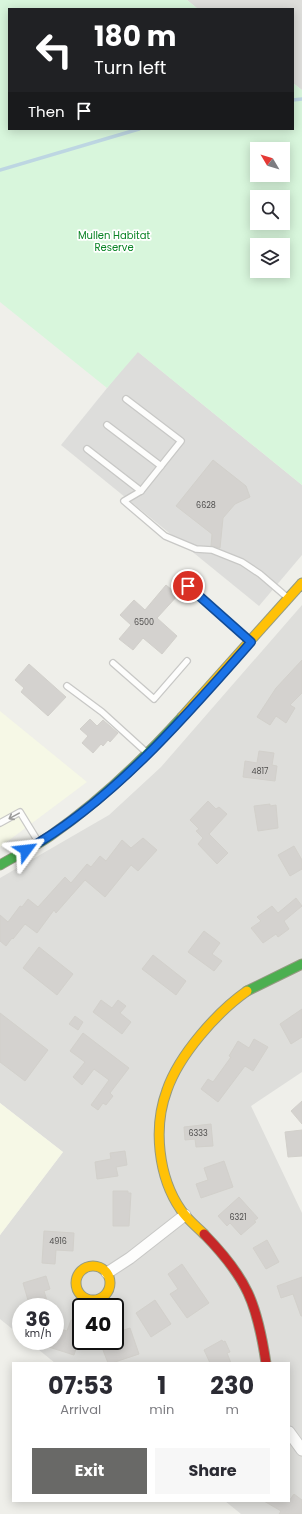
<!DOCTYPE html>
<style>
:root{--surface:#fff;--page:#f7f7f7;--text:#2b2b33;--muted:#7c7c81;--accent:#696967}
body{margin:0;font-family:Poppins,sans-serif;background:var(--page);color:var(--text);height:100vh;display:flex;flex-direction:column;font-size:15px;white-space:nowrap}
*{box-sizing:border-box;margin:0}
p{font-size:13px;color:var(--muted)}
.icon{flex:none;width:22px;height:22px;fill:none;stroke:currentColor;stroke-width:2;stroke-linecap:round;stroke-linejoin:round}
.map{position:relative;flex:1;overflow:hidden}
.drawer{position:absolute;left:12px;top:1362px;width:278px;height:140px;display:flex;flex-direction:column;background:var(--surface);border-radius:0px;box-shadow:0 2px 10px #0003}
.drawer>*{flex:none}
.top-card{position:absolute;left:8px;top:8px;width:286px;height:122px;border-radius:0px;box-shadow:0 2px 10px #0003;background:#202124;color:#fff;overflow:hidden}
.needle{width:26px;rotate:308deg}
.controls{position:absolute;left:250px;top:142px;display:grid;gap:8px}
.controls a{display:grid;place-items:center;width:40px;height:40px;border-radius:0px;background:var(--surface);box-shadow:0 2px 10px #0003;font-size:20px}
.speed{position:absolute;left:12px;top:1298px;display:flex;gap:8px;font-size:20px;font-weight:700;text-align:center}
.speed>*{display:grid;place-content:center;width:52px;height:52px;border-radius:50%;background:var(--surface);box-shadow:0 2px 10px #0003;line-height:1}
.speed small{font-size:10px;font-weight:400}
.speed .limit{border:2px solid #111;border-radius:6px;background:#fff;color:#111}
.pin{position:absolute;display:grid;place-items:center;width:34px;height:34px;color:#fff;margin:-17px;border:2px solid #fff;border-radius:50%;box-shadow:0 1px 4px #0007}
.me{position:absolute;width:44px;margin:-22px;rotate:60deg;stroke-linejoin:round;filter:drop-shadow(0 0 3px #0008)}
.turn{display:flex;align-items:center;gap:14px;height:84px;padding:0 20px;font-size:18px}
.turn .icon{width:52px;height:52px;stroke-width:2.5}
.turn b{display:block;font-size:28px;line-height:34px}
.then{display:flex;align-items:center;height:38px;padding:0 20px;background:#0003;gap:8px;font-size:15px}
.eta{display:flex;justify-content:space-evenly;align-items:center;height:68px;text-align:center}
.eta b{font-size:24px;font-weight:700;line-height:28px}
.primary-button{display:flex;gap:8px;margin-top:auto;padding:8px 20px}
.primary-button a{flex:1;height:46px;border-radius:0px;background:var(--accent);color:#fff;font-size:16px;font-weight:700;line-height:46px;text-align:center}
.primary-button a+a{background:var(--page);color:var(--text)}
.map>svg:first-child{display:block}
</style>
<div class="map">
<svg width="302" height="1514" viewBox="0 0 302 1514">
<rect width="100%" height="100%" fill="#efefea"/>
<g fill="#dededb" fill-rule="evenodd">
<polygon points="187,0 302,0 302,90 293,83 293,9 198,9"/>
<path d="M302 605V1072L251 1106 302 1213V1514H241L225 1501H289V1363H55L28 1341H55V1307H21V1336L0 1319V1235L63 1152 0 1103V878L109 815 161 767ZM81 1307H115V1341H81Z"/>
</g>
<g fill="#f6f8e6">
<polygon points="0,711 87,782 0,847"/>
<polygon points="0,1103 63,1152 0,1235"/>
</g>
<polygon fill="#dddddb" points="137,351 302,485 302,555 259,606 61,445"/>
<path fill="#d8f6dc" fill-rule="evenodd" d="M0 0H187L198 9H9V129H293V83L302 90V485L138 352 107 388 0 302ZM257 149H283V175H257ZM257 197H283V223H257ZM257 245H283V271H257Z"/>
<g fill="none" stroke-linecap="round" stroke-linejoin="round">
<g stroke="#bdd6e2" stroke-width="3.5">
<polyline points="293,100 302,99"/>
<polyline points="0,170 139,129"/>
</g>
</g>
<g fill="#d4d2cf" stroke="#d2d0cb">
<polygon points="213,460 246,486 250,497 235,504 223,518 220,548 211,546 212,534 176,506"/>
<polygon points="166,585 178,595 157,618 177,636 162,654 143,638 133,650 119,639 131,625 120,615 134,600 145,610"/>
<polygon points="302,660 302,693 290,705 295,708 286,723 276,716 270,725 257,717 276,688"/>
<polygon points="29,664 66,697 48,716 21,692 24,688 15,680"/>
<polygon points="90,719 97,726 103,720 118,733 110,742 108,740 103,746 101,744 93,753 82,743 88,736 80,729"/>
<polygon points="259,751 274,753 272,765 277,766 275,781 243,777 245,761 257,763"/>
<polygon points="208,801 216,809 219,807 227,814 209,834 228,853 217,864 198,844 203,838 196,831 199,829 190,820"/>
<polygon points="270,804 270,806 276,805 278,828 258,831 254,806"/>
<polygon points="143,838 157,850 138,871 131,865 105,897 85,880 56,913 54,910 37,933 25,924 13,939 12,938 6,946 0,941 0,915 8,922 20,906 22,907 28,899 38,907 65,877 71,883 87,864 91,867 100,856 106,861 122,840 131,848"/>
<polygon points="294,846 302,860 302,869 290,876 278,855"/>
<polygon points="296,898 302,906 284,921 289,929 278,937 276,934 263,943 251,928 261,921 257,917 272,906 278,913"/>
<polygon points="204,931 220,943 212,954 222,961 214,971 188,952"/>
<polygon points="39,947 73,974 57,995 23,968"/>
<polygon points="153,955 186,981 176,995 142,969"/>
<polygon points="101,1000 112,1008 118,1000 126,1006 120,1013 131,1022 122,1034 93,1012"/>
<polygon points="302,1009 302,1037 291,1044 280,1024"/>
<polygon points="0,1013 48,1050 25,1081 0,1062"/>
<polygon points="75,1016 83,1022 78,1030 69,1024"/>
<polygon points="83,1033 129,1068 110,1093 113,1096 106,1105 103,1103 98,1110 91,1105 109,1080 94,1069 82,1085 73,1077 85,1062 70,1051"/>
<polygon points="254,1039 268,1047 253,1071 245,1066 218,1102 201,1089 208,1079 213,1082 231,1057 229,1056 238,1041 249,1048"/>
<polygon points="302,1101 302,1124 291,1111"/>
<polygon points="211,1124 213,1146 196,1147 195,1139 185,1140 184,1127"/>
<polygon points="302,1130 302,1156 288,1157 285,1132"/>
<polygon points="125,1151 127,1165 116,1167 118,1176 97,1179 95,1162 111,1159 110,1153"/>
<polygon points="224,1161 233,1187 201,1198 196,1184 208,1180 204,1168"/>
<polygon points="113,1191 128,1191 128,1193 131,1193 129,1226 113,1226"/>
<polygon points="239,1197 258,1218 254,1221 256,1222 241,1235 230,1223 227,1226 218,1216"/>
<polygon points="44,1231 74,1233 73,1251 56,1250 55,1264 42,1263"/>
<polygon points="267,1240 279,1262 266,1269 253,1248"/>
<polygon points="182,1264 209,1303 187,1318 170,1294 178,1289 168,1274"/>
<polygon points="46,1276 50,1289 44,1291 49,1307 30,1307 23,1283"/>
<polygon points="302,1277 302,1316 301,1316 293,1294 281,1298 277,1286"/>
<polygon points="155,1300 171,1324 151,1337 136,1313"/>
<polygon points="71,1320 81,1324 81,1333 74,1355 36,1343 36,1341 55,1341 55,1327 67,1331"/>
<polygon points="130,1328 139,1354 112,1363 108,1363 103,1350 119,1344 115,1333"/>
<polygon points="222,1340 223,1342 225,1341 230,1352 227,1353 231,1363 210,1363 204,1350"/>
<polygon points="294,1494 302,1500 302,1514 279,1514 281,1511 264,1501 289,1501"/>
</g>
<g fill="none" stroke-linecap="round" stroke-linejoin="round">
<g stroke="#c8c8c6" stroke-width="8">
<g id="lane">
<polyline points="126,399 181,441 141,491 124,501 165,536 196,549 212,550 242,562 260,574 288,598"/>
<polyline points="107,425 161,466"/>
<polyline points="87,449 141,491"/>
<polyline points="188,586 249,641"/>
<polyline points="113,663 154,699 187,661"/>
<polyline points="67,686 102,712 146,752"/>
<polyline points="0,823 20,812 39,843"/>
</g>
</g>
<g stroke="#c8c8c6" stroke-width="13">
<g id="street">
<polyline points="107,1273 130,1258 185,1215"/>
<polyline points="289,1432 302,1450"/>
</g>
</g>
<g stroke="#949a81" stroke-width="11">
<g id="fast">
<path d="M0 865C17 855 34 847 50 836 99 802 142 761 182 717"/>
<polyline points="247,991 302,964"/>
</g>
</g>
<g stroke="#949a81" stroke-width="11">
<g id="slow">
<polyline points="182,717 302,583"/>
<path d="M204 1234C197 1227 187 1219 181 1210 158 1177 153 1127 167 1090 179 1055 217 1012 247 991"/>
<circle cx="93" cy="1283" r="17"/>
</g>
</g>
<g stroke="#949a81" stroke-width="11">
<path id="jam" d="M204 1234C247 1278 257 1303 266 1363"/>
</g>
<use href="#lane" stroke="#fdfdfc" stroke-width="5.5"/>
<use href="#street" stroke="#fdfdfc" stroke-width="11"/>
<use href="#fast" stroke="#4caf50" stroke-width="9"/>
<use href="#slow" stroke="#ffc107" stroke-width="9"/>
<use href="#jam" stroke="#c62828" stroke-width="9"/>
</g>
<defs><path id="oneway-shaft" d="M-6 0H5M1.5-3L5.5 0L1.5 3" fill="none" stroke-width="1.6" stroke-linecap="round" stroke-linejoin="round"/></defs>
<use stroke="#9a9a99" href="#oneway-shaft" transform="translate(14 816) rotate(151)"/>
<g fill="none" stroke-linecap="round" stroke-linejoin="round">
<g stroke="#114b97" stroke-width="10">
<path id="route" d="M26 850C111 803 187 715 251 642L188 586"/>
</g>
<use href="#route" stroke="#1a73e8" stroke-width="7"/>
</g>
<g text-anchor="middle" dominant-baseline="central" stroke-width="3.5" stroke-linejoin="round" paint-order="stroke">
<g font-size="8" fill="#4e4d4c">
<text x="206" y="505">6628</text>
<text x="144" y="622">6500</text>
<text x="260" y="771">4817</text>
<text x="198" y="1133">6333</text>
<text x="238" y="1217">6321</text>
<text x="58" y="1241">4916</text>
</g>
<g font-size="10" fill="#0a8426" stroke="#fff">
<text x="114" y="235">Mullen Habitat<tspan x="114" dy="12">Reserve</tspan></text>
</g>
</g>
</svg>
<div class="controls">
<a><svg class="needle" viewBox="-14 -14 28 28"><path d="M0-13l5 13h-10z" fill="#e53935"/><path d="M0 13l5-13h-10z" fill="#7c7c81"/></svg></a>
<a><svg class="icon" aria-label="search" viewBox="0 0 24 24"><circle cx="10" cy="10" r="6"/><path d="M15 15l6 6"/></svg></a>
<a><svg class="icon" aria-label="layers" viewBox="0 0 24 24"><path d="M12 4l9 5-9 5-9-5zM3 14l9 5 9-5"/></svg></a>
</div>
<div class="speed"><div>36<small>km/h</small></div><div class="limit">40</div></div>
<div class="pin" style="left:188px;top:586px;background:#d93025"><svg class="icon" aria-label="arrive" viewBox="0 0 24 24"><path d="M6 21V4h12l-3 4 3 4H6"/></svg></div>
<svg class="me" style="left:26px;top:850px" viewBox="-20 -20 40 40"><path d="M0-17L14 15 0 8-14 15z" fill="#1a73e8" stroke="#fff" stroke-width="4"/></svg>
<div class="top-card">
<div class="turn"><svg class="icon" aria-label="left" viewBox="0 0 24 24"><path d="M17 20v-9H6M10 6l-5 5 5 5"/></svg><div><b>180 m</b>Turn left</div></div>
<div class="then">Then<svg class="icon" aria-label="arrive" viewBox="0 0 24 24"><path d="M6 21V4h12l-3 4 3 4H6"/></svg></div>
</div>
<section class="drawer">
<div class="eta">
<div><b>07:53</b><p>Arrival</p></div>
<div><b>1</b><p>min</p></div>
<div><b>230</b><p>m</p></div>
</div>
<div class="primary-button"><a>Exit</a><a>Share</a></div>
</section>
</div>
